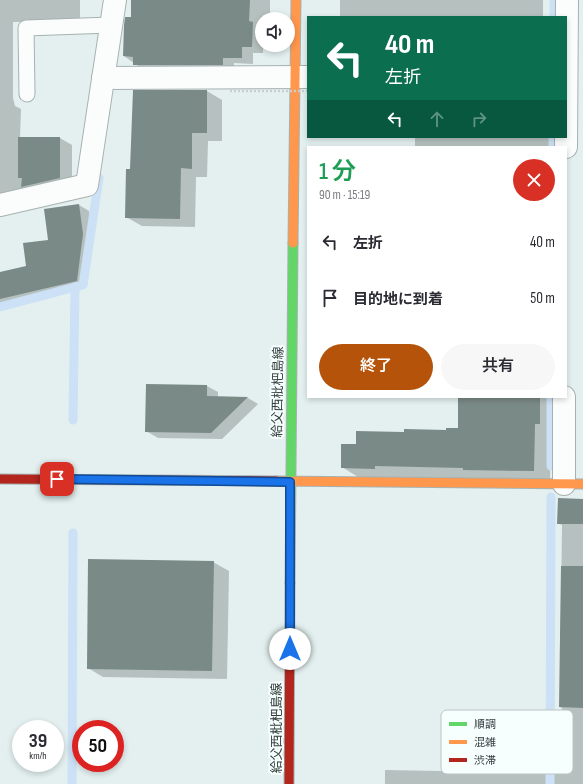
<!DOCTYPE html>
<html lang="ja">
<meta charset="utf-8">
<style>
:root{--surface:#fff;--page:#f7f7f7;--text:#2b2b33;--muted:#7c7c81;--accent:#b45309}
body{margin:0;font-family:"Sofia Sans Condensed","Noto Sans JP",sans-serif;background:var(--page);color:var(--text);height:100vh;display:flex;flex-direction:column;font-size:15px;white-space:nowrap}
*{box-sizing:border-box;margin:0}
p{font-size:13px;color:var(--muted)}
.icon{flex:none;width:22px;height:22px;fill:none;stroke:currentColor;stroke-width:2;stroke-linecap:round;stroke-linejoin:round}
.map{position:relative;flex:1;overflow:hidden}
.side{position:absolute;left:307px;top:146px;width:260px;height:252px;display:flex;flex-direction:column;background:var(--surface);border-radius:0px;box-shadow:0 2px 6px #0003}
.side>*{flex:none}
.top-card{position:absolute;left:307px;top:16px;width:260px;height:122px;border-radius:0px;box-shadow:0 2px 6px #0003;background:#0b6e4f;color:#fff;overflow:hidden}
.controls{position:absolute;left:255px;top:12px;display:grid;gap:8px}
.controls a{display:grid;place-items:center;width:40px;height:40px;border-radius:50%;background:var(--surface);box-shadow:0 2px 6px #0003;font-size:20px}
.speed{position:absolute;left:12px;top:720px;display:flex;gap:8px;font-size:20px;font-weight:700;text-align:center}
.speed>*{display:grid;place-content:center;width:52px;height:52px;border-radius:50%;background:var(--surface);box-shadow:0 2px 6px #0003;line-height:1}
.speed small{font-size:10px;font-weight:400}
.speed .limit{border:6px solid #d22;background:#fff;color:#111}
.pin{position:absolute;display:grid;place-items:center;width:34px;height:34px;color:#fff;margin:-17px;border-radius:8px;box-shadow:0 2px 6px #0006}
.me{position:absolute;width:44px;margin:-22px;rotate:0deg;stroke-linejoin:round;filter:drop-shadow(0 0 3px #0008)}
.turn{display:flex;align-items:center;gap:14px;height:84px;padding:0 12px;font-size:18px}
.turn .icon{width:52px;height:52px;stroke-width:2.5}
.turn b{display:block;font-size:28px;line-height:34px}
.lanes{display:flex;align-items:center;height:38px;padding:0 12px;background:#0003;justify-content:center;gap:20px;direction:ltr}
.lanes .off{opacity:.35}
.round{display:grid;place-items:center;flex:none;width:42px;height:42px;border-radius:21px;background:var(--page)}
.summary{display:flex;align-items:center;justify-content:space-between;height:68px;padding:0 12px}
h1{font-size:24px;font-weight:600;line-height:30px;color:#1e9e55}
.action{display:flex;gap:8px;margin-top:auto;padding:8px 12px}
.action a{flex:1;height:46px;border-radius:24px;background:var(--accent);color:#fff;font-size:16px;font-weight:600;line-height:46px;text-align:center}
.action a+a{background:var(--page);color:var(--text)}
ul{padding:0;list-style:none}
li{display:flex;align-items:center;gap:12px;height:56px;padding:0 12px}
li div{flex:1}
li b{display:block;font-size:15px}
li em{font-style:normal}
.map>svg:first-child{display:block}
</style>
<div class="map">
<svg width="583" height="784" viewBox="0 0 583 784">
<rect width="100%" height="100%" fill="#e3f0ef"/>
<g fill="#0003">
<polygon points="0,0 80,0 80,21 13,22 13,98 15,106 21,109 20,138 60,138 72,145 72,185 0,197"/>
<polygon points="132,0 270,0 270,19 262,19 262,45 270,45 270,48 263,48 263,53 253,53 253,64 234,63 234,70 145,71 124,56 132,18"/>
<rect x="340" y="0" width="203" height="17"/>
<polygon points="134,91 207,91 222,100 222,141 208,141 207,177 196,177 195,227 142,226 126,217 131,170"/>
<rect x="415" y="137" width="145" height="10"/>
<polygon points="79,205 89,211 92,240 87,286 2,306 0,305 0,273 27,267"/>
<polygon points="147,385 207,386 218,392 218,397 248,398 258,404 222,439 158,438 146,431"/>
<polygon points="459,397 556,397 556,433 551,433 550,480 358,477 342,467 357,445 405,433 459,429"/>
<polygon points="583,500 583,784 385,784 385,770 561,773 562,708 560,707 560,682 562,525 558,523"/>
<polygon points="213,562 229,571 227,679 103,677 88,668"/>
</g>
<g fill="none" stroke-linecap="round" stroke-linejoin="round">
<g stroke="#cce1f5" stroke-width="9">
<polyline points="554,17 554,0"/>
<polyline points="553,147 553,137"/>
<polyline points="0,307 83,285 99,178"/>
<polyline points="73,420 75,287"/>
<polyline points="551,466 551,397"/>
<polyline points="72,784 73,533"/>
<polyline points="550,784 551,497"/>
</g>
</g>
<g fill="#7a8a86">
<polygon points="131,0 250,0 249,21 253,22 252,47 242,47 242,58 223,58 223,65 133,65 133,57 123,56 124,25 125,17 131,17"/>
<polygon points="133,90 207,90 207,133 192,133 192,169 181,168 180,219 125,218 126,169 130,169"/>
<polygon points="18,137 60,137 60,178 21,187 22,178 18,178"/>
<polygon points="79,204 83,234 77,281 0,299 0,272 26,266 23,243 48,240 44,209"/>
<polygon points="146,384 207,385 207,396 248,397 211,433 145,432"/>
<polygon points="458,397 540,397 540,424 535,424 534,471 463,470 463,468 375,466 375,469 341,468 341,444 356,444 356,431 404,432 404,429 446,430 446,428 458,428"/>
<polygon points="558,498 583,499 583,524 557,524"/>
<polygon points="88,559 214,561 212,671 87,669"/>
<polygon points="561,566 583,566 583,708 559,707"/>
</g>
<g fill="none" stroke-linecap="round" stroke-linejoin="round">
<g stroke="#a7b1b0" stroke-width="17">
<polyline id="lane" points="27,94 26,28 111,25"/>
</g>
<g stroke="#a7b1b0" stroke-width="24">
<g id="street">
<polyline points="103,78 308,77"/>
<polyline points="566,147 567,0"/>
<polyline points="0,205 87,185 115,0"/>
<polyline points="564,484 564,397"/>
</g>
</g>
<g stroke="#a7b1b0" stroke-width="11">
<polyline id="fast" points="290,583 293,243"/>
</g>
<g stroke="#a7b1b0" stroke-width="11">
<g id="slow">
<polyline points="293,243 296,0"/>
<polyline points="276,481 583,484"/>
</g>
</g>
<g stroke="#a7b1b0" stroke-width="11">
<g id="jam">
<polyline points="0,479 276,481"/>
<polyline points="289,784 290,583"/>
</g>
</g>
<use href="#lane" stroke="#fbfdfd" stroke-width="15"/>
<use href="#street" stroke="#fbfdfd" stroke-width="22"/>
<use href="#fast" stroke="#63d668" stroke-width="9"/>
<use href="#slow" stroke="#ff974d" stroke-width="9"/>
<use href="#jam" stroke="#b3261e" stroke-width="9"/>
<polyline stroke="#cacece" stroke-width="2.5" stroke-dasharray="2 2" stroke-linecap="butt" points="230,91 308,91"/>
</g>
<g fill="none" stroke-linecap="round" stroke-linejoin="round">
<g stroke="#114b97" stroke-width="10">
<polyline id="route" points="57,479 290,482 290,649"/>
</g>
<use href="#route" stroke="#1a73e8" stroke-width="7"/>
</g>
<g text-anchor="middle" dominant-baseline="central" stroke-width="4" stroke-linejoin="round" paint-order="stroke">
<g font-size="13" fill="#353e3e" stroke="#f6fffe">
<text transform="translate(278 392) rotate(-89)">給父西枇杷島線</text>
<text transform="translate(277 728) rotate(-90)">給父西枇杷島線</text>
</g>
</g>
<rect x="441" y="710" width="132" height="64" rx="6" fill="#f6fffe" stroke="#bcc5c4" stroke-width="1"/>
<rect x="449" y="722" width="18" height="4" fill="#63d668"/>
<rect x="449" y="740" width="18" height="4" fill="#ff974d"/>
<rect x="449" y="758" width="18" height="4" fill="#b3261e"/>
<g font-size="11" fill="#353e3e">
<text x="474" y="728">順調</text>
<text x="474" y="746">混雑</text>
<text x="474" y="764">渋滞</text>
</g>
</svg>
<div class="controls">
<a><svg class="icon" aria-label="sound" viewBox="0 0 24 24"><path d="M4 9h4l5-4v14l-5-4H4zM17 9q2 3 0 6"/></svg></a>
</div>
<div class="speed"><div>39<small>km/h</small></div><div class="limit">50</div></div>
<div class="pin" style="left:57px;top:479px;background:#d93025"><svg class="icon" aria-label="arrive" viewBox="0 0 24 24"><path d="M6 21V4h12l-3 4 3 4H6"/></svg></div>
<svg class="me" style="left:290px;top:649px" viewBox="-20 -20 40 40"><circle r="19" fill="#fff"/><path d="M0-13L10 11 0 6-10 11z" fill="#1a73e8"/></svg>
<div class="top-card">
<div class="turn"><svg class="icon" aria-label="left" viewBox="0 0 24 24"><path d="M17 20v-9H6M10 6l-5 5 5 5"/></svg><div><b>40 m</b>左折</div></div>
<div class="lanes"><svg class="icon" aria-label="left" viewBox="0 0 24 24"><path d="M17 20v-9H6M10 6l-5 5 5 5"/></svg><svg class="icon off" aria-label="ahead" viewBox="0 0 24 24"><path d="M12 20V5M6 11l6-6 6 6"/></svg><svg class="icon off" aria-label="right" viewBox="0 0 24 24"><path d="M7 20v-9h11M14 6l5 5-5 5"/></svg></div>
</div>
<section class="side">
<div class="summary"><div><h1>1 分</h1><p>90 m · 15:19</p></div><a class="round" style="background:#d93025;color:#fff"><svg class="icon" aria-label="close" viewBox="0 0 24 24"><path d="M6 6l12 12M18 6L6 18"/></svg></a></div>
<ul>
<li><svg class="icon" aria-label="left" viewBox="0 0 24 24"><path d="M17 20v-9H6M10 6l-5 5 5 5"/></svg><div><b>左折</b></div><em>40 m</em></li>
<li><svg class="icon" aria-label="arrive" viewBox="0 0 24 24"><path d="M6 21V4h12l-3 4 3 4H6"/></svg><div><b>目的地に到着</b></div><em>50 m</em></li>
</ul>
<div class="action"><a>終了</a><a>共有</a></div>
</section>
</div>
